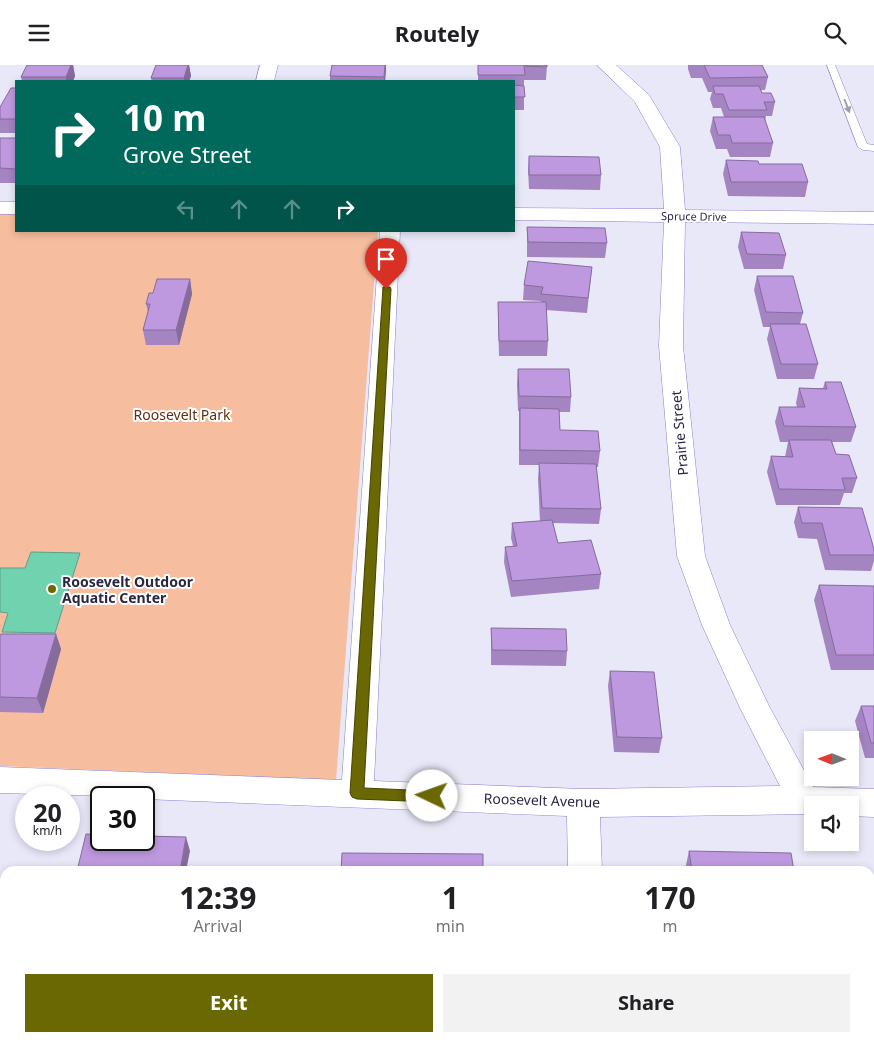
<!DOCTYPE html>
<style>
:root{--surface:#fff;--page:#f2f2f2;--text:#202124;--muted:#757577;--accent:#6a6802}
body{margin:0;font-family:"Noto Sans",sans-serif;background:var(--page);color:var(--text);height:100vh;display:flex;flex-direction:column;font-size:19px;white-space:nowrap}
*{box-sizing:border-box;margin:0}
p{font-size:16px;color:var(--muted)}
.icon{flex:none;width:28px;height:28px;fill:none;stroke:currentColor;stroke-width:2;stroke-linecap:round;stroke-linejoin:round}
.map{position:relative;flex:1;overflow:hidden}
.details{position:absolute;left:0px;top:801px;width:875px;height:176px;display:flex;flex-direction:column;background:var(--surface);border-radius:15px 15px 0 0;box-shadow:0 2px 8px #0003}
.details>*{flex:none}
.guide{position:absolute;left:15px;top:15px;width:500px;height:152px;border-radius:0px;box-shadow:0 2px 8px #0003;background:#00695c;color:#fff;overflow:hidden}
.needle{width:32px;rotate:271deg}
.tools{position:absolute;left:804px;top:666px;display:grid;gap:10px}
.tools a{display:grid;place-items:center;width:55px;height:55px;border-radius:0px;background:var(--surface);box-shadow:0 2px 8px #0003;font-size:25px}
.speed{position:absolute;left:15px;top:721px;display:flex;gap:10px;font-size:25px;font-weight:700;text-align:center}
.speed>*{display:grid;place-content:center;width:65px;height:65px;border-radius:50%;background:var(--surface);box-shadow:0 2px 8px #0003;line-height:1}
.speed small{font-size:12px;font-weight:400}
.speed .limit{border:2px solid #111;border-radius:8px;background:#fff;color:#111}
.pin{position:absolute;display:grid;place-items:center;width:42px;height:42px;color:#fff;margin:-51px -21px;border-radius:50% 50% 50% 0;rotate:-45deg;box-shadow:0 0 5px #0007}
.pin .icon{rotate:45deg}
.me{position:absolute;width:55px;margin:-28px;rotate:273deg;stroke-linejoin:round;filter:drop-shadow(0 0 4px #0008)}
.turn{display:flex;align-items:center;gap:18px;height:105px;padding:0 25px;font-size:22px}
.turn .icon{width:65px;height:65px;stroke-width:2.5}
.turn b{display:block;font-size:35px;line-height:42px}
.lanes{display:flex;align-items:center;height:48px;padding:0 25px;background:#0003;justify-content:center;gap:25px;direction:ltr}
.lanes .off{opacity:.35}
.eta{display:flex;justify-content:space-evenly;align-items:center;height:85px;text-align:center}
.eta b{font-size:30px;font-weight:700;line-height:35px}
.cta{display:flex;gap:10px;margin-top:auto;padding:10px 25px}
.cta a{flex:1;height:58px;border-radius:0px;background:var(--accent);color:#fff;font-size:20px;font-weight:700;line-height:58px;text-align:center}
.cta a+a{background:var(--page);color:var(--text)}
header{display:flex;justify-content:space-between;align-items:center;height:65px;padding:0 25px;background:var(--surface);font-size:22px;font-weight:700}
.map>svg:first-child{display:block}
</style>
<header><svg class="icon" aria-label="menu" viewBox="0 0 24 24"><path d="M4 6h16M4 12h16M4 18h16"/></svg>Routely<svg class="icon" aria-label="search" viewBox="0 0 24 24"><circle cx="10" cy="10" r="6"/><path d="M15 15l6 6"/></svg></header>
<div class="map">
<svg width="874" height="977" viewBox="0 0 874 977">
<rect width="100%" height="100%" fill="#e9e8f8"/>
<polygon fill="#f7bd9f" points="0,149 16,149 16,166 378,166 336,715 0,701"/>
<polygon fill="#70d2af" stroke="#5b9f8f" points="31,487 80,488 55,568 2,567 8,548 0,547 0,503 25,503"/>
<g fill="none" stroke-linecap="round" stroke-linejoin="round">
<g stroke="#8a81ca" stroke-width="1">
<polygon id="service" points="827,0 835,0 867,79 874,80 874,86 863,85 858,82"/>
</g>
<g stroke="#8a81ca" stroke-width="1">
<g id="minor">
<polygon points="260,0 278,0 274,16 256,16"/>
<polygon points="597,0 616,0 649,30 680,82 685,145 874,147 874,159 685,157 683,281 705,491 730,560 769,641 813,722 874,724 874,752 850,751 850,740 812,740 812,749 600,752 602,806 568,806 567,751 144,734 144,732 0,728 0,702 342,715 380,166 400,166 374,716 583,724 780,721 741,645 702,560 677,491 659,281 664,157 514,155 514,143 664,144 660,82 635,37"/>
<rect x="0" y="137" width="16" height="12"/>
<rect x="574" y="972" width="38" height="5"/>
</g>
</g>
<use href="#service" fill="#fff" fill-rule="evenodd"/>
<use href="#minor" fill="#fff" fill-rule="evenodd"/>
</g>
<g fill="#a484c1">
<polygon points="27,0 73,0 75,11 73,16 22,16 21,12"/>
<polygon points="156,0 189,0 191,11 189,16 152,16 151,13"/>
<polygon points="332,0 386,0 385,16 330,16 330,11"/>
<polygon points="478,0 547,0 546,15 524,15 524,45 514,45 514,16 478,16"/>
<polygon points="688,0 762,0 768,12 765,25 761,25 762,28 775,37 772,51 766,51 765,57 773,78 770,92 730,92 727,84 716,84 710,66 713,52 724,52 721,43 713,43 710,34 712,27 708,27 702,13 691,13 688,4"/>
<polygon points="16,23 16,68 0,68 0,42"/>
<rect x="0" y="73" width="16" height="45"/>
<polygon points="529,91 601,110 600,125 529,124 528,105"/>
<polygon points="726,95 759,99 808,117 805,132 728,131 723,109"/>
<polygon points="527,162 607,178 605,193 527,192"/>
<polygon points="741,167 786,190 783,204 744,204 738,182"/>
<polygon points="592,202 587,248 546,245 548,276 547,291 499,291 498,252 498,237 541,237 541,236 523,235 524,220"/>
<polygon points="757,211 803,248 800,259 818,299 814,314 777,314 767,274 770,262 763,262 754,225"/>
<polygon points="190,214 192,229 179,280 146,280 143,265 148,247 146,239 153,228"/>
<polygon points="518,304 571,332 570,347 559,347 560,365 600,386 598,402 596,402 601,444 599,459 553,458 558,478 601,509 599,524 511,532 504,497 505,482 513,481 511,473 512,458 540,456 538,414 539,400 519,400 519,346 518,346 517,319"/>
<polygon points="825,317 856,362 851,377 832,377 836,389 857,413 852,428 844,428 840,440 776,440 767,407 771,391 785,392 788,377 780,377 775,357 779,342 797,342 796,338 799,323 823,323"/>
<polygon points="798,442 874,484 874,496 871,506 825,505 817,474 798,473 794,457"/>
<polygon points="819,520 874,521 874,605 831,605 814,535"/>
<polygon points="491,563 567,586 566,601 491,600"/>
<polygon points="56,569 61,584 43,648 0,647 0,571"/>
<polygon points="610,606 662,673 659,688 614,687 608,621"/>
<polygon points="861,641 874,641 874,693 865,693 855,656"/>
<polygon points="689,786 794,806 686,806 686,800"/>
<polygon points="711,972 797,972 834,977 711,977"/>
</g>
<g fill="#866b9d">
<polygon points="71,0 73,0 75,11 73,16 66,16 66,12"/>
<polygon points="188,0 189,0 191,11 189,16 184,16 184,13"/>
<polygon points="385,0 386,0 386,6 385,16 384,16"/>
<polygon points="190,214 192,229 179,280 176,265"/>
<polygon points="56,569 61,584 43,648 37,633"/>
<polygon points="186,772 190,786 186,806 180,806"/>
<polygon points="116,972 123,972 122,977 115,977"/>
</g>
<g fill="#bf99e0" stroke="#866b9d">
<polygon points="27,0 71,0 66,12 21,12"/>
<polygon points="156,0 188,0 184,13 151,13"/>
<polygon points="332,0 385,0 384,12 330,11"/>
<polygon points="478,0 547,0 547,2 524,1 525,10 478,10"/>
<polygon points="704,0 762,0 768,12 710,13"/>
<polygon points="514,20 524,21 525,32 514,32"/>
<polygon points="713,21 759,21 762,28 771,28 775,37 764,37 767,45 729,45 723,29 715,29"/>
<polygon points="11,23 16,23 16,54 0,54 0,42"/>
<polygon points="713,52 764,52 773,78 732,78 730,70 718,70"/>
<polygon points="0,73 16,73 16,104 0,103"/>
<polygon points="529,91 599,92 601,110 529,110"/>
<polygon points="726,95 758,96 759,99 802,99 808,117 731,117"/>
<polygon points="527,162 605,163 607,178 528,177"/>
<polygon points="741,167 779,168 786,190 747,189"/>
<polygon points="528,196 592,202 588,233 541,229 543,222 524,220"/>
<polygon points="757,211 793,211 803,248 766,247"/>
<polygon points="157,214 190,214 176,265 143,265 150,239 146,239 149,228 153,228"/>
<polygon points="498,237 546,237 548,276 499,276"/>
<polygon points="770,259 806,259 818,299 781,299"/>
<polygon points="518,304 569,304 571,332 519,331"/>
<polygon points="825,317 841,317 856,362 784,361 779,342 805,342 799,323 827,324"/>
<polygon points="520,343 559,344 560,365 598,366 600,386 520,385"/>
<polygon points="789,375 831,375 836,389 849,390 857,413 842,413 845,425 779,424 771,391 793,392"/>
<polygon points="539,398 596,399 601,444 542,443"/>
<polygon points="798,442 862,443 874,484 874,490 830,490 822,458 802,458"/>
<polygon points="552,455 558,478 591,475 601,509 512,516 505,482 517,481 512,458"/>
<polygon points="819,520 874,521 874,590 836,590"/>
<polygon points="491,563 566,564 567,586 492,585"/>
<polygon points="1,569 56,569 37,633 0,632 0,571"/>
<polygon points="610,606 654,607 662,673 617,672"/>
<polygon points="861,641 874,641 874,678 871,678"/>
<polygon points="86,769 101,770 101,775 144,775 144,771 186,772 180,806 77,806"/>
<polygon points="689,786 791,788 794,806 692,806"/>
<polygon points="342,788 483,789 483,806 341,806"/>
<polygon points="38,972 116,972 115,977 37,977"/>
<polygon points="408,972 480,972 481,977 408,977"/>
<polygon points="717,972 797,972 834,974 834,977 718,977"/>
</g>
<defs><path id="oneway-solid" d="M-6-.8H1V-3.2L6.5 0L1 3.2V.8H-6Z" transform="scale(1.25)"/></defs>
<use fill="#9f9eab" href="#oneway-solid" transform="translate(847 41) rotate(69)"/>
<polygon fill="#6a6802" stroke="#454401" points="383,222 390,222 391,224 364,723 432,726 437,727 439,731 437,735 432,737 357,734 352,732 350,728"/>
<circle fill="#6a6802" stroke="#fff" stroke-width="2" cx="52" cy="524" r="5"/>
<g text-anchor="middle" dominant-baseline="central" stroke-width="4" stroke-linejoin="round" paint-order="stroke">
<g font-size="11" fill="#2a2744" stroke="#fff">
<text transform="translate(694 151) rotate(1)">Spruce Drive</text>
</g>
<g font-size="14" fill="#602f12" stroke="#fff">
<text x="182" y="349">Roosevelt Park</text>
</g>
<g font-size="14" fill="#2a2744" stroke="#fff">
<text transform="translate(679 368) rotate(-95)">Prairie Street</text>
<text transform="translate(542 735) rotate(2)">Roosevelt Avenue</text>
</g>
<g font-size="14" font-weight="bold" fill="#2a2744" stroke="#fff" text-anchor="start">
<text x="62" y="516">Roosevelt Outdoor<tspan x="62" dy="16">Aquatic Center</tspan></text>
</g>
</g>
</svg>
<div class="tools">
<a><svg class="needle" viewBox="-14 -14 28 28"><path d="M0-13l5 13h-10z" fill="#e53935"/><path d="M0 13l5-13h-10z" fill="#757577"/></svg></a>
<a><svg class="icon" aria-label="sound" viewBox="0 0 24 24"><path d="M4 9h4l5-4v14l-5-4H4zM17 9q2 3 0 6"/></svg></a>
</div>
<div class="speed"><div>20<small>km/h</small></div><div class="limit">30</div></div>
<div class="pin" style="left:386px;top:224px;background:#d93025"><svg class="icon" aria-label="arrive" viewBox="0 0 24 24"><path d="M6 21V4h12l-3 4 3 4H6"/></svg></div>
<svg class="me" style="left:432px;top:731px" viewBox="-20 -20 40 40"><circle r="19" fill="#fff"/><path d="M0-13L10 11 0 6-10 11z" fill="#6a6802"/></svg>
<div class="guide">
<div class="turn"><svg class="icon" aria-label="right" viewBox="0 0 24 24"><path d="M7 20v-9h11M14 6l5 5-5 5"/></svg><div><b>10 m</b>Grove Street</div></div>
<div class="lanes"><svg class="icon off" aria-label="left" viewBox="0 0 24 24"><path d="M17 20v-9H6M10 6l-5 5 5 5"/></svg><svg class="icon off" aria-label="ahead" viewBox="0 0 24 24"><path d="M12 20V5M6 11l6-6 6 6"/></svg><svg class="icon off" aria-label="ahead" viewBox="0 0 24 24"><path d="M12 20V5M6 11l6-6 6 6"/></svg><svg class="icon" aria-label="right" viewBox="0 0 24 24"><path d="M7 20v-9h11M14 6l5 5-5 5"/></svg></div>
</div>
<section class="details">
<div class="eta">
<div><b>12:39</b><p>Arrival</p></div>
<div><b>1</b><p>min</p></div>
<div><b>170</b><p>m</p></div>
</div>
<div class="cta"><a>Exit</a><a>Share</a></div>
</section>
</div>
